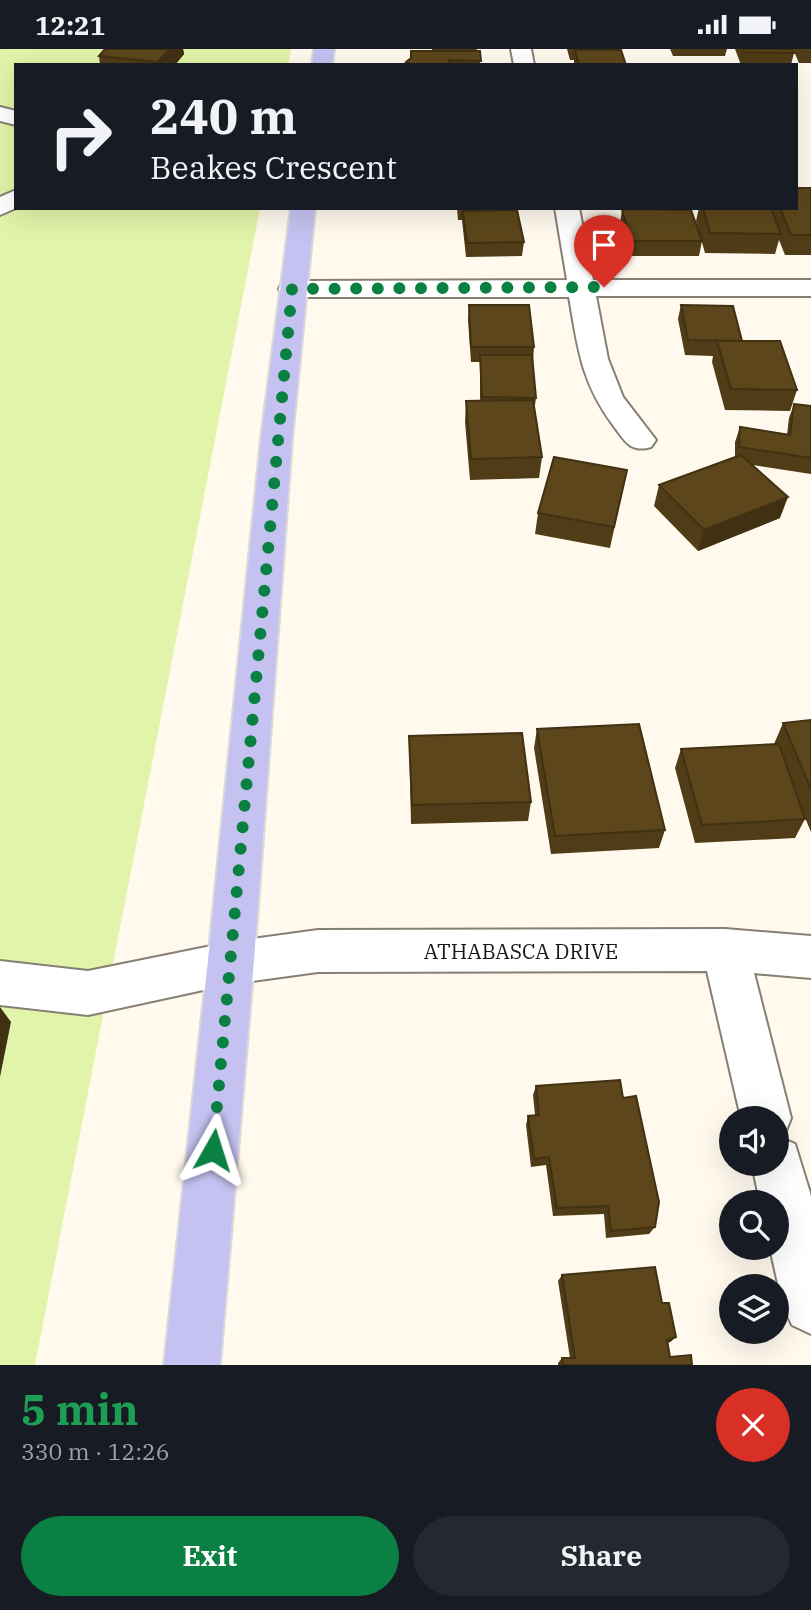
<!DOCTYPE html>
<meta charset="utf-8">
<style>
:root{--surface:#171b24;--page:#242831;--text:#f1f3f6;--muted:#9ea1a6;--accent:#0b8043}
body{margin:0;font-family:"IBM Plex Serif",serif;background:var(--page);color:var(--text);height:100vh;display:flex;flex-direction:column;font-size:26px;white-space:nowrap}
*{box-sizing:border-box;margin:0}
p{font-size:23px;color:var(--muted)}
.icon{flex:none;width:38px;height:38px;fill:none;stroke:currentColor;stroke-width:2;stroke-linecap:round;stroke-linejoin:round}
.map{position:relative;height:1316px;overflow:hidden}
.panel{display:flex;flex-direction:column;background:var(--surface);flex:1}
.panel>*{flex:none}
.banner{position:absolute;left:14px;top:14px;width:784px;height:147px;border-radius:0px;box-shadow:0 7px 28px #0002;background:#171b24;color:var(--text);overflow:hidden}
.controls{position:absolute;left:719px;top:1057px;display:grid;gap:14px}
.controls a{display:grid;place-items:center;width:70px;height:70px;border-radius:50%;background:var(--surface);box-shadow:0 7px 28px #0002;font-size:35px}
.pin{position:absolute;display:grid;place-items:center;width:60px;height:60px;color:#fff;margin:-72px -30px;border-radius:50% 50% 50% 0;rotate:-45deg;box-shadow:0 0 7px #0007}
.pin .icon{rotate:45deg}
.me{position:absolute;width:77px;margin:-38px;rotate:6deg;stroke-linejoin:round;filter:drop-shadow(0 0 5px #0008)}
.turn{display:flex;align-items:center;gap:24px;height:147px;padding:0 21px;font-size:32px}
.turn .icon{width:91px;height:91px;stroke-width:2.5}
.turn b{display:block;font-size:49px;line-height:60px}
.round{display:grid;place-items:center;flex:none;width:74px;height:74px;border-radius:37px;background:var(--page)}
.headline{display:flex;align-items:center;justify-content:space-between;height:119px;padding:0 21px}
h1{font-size:42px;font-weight:700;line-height:52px;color:#1e9e55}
.cta{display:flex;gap:14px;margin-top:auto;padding:14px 21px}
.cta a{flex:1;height:80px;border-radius:42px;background:var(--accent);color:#fff;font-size:28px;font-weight:700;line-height:80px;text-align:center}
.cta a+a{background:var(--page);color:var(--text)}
.status{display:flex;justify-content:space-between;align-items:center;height:49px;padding:0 35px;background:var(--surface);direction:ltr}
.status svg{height:19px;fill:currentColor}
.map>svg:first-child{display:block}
</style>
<div class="status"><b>12:21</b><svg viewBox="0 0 49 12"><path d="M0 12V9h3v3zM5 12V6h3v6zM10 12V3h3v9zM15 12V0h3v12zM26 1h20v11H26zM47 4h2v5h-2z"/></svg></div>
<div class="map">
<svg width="811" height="1316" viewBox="0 0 811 1316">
<rect width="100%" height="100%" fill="#fff9ee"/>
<polygon fill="#e2f4a9" points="0,0 291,0 288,16 16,16 16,159 260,159 35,1316 0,1316"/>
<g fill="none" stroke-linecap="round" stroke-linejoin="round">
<g stroke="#867f73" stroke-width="4">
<g id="minor">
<polygon points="511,0 531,0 534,16 514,16"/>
<polygon points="0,58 16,62 16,76 0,72"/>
<polygon points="16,141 16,159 0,166 0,148"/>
<path d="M555 159H579L593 231H811V247H596L608 310 623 348 656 391 651 398C630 404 625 392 613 376 581 333 578 299 569 248H292L282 246 279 240 282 234 292 232 567 231Z"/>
<polygon points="725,880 811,887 811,929 754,924 791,1069 784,1087 779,1088 795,1095 811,1147 811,1285 792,1276 783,1257 770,1199 777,1199 777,1153 760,1153 752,1115 777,1115 777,1069 741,1069 707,922 318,923 231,935 88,966 0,956 0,912 88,922 231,893 318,881"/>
</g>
</g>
<g stroke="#dadad9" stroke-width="4">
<g id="major">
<polygon points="314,0 334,0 332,16 312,16"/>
<polygon points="291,159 315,159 292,390 254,911 220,1316 164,1316 208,911 261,390"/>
</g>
</g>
<use href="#minor" fill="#fff" fill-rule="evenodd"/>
<use href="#major" fill="#c5c2f1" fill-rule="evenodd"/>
</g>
<g fill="#503c17">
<polygon points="105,0 183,0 184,5 175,16 100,16 99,7"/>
<polygon points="432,0 477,0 476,2 480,2 480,16 406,16 406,13 432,2"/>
<polygon points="567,0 612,0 626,16 574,16 574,11 570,11"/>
<polygon points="670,0 727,0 725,7 673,7"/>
<polygon points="735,0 792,0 794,4 791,16 741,16"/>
<polygon points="793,0 811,0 811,14 799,14"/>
<polygon points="811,139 811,206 785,206 779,191 775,205 705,204 696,172 699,159 796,159"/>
<polygon points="457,159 512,159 524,193 522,207 466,208 462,171 458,171"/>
<polygon points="622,160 702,192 699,207 628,207 620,175"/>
<polygon points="469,256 534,298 533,313 536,349 534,363 542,408 539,429 470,431 465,373 466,352 480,351 480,313 471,313 468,271"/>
<polygon points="681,256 742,292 797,341 790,362 725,361 712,313 713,307 685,306 678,270"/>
<polygon points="794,355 811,357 811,425 752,416 780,469 698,502 654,457 659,436 735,408 735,393 740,378 787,386 789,369"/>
<polygon points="627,421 610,499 535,485 538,464"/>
<polygon points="811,671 811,783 801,759 805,770 795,789 695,794 675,719 681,700 774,695 783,674"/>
<polygon points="537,680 665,781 659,799 551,805 534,699"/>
<polygon points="409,687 531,753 528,772 411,775"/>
<polygon points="536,1037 623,1049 655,1178 649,1185 606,1189 604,1165 553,1167 546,1116 531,1118 526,1076 528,1067 535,1066 533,1046"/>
<polygon points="562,1226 662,1254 676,1288 670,1293 667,1294 670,1308 692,1316 558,1316 558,1314 562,1309 570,1309 558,1232"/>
</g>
<g fill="#413113">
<polygon points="169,0 183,0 184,5 175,16 158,16 158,13"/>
<polygon points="788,448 780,469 698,502 704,481"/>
<polygon points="0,958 11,973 0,1028"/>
<polygon points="676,1288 670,1293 660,1296 667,1291"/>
</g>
<g fill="#5d461b" stroke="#413113" stroke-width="2">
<polygon points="105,0 169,0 158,13 99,7"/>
<polygon points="743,0 792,0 794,4 744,3"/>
<polygon points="575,1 621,1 626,16 579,16"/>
<polygon points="411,2 480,2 481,12 449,11 449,16 412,16 406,13 411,9"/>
<polygon points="796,139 811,139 811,186 791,186 780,159 796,159"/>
<polygon points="703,159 771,159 781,185 710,184"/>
<polygon points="622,160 691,161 702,192 630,192"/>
<polygon points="517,161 524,193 467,194 463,162"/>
<polygon points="469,256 529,256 534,298 471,298"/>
<polygon points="681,256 733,257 742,292 688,291"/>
<polygon points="717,292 780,292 797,341 731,340"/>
<polygon points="480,306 532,306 536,349 482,348"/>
<polygon points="533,351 542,408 471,410 466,352"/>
<polygon points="794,355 811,357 811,409 739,398 740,378 790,386"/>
<polygon points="741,406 788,448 704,481 659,436"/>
<polygon points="554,408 627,421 614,478 538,464"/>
<polygon points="811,671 811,740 783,674"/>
<polygon points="639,675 665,781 555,787 537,680"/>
<polygon points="522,684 531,753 412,756 409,687"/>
<polygon points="779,695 805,770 702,776 681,700"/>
<polygon points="620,1031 623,1049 636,1047 659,1153 655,1178 611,1182 608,1157 557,1159 549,1108 534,1110 528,1067 539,1066 536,1037"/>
<polygon points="655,1218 662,1254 669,1254 676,1288 667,1291 670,1308 691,1306 692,1316 563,1316 562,1309 575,1309 562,1226"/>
</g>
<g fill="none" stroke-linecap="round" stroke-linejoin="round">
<polyline stroke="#0b8043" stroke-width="12" stroke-dasharray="0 21.6" points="213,1101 292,240 604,238"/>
</g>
<g text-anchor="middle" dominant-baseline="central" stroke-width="7" stroke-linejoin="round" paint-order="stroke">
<g font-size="21" fill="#1a1712" stroke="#fff">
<text x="521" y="902">ATHABASCA DRIVE</text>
</g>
</g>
</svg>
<div class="controls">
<a><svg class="icon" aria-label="sound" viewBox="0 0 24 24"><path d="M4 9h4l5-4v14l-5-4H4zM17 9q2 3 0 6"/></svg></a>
<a><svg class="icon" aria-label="search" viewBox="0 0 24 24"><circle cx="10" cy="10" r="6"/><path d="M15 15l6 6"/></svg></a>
<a><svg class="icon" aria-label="layers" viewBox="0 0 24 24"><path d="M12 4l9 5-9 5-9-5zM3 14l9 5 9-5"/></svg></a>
</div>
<div class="pin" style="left:604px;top:238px;background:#d93025"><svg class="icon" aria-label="arrive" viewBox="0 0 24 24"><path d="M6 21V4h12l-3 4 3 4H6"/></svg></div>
<svg class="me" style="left:213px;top:1101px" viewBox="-20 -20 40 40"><path d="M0-17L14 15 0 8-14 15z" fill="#0b8043" stroke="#fff" stroke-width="4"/></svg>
<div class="banner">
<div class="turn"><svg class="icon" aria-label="right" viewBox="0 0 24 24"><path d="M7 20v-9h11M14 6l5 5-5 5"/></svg><div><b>240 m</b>Beakes Crescent</div></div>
</div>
</div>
<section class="panel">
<div class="headline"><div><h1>5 min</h1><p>330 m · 12:26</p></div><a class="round" style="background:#d93025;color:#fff"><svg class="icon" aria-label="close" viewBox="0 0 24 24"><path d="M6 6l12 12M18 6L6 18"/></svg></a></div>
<div class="cta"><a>Exit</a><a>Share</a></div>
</section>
